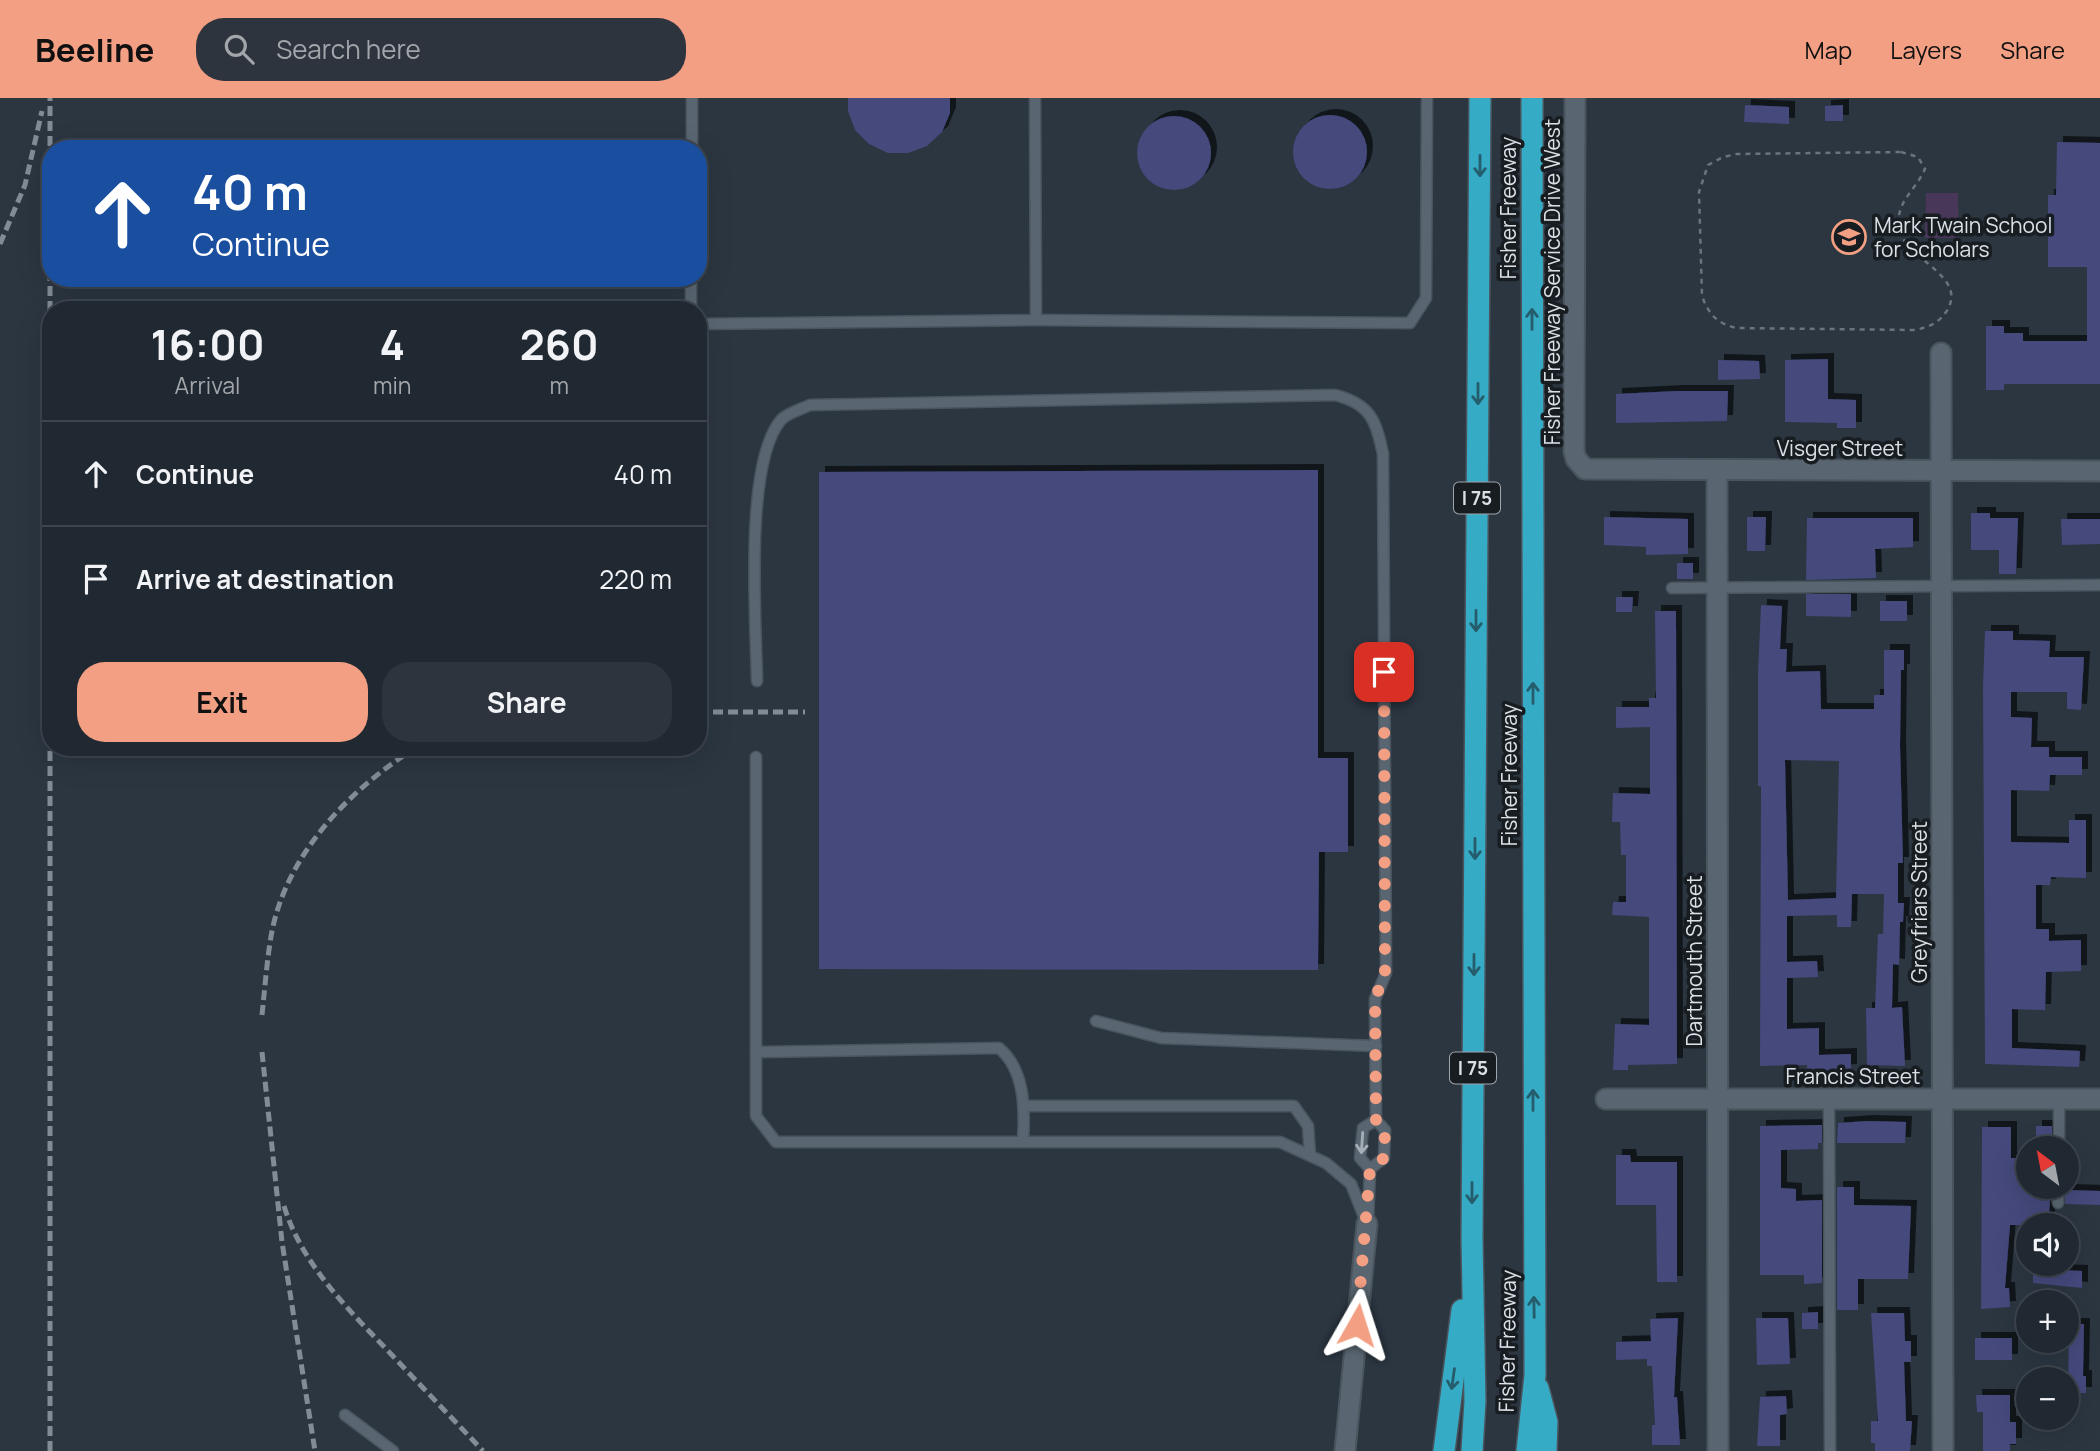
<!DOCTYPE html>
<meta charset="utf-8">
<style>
:root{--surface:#202831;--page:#2d343d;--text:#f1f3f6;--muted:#a2a6ab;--line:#3d444d;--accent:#f39f83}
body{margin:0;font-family:Manrope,sans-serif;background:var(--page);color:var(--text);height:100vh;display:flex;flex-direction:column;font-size:26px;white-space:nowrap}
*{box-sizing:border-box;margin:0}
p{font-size:23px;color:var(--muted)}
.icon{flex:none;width:38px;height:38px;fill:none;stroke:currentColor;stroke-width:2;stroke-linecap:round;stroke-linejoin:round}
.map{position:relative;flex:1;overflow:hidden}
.panel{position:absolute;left:42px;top:203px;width:665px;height:455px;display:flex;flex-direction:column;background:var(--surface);border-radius:28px;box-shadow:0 7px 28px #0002,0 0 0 2px var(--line)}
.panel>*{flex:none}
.top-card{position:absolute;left:42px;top:42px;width:665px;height:147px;border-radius:28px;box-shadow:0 7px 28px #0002,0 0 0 2px var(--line);background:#1a4fa0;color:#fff;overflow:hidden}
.needle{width:46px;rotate:328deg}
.fabs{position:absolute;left:2016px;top:1038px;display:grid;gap:14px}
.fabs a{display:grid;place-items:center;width:63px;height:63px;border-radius:50%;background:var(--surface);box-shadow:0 7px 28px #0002,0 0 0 2px var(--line);font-size:35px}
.pin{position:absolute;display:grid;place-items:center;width:60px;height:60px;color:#fff;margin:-30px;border-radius:14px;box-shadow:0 4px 10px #0006}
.me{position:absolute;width:77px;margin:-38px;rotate:6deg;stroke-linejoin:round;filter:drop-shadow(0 0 5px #0008)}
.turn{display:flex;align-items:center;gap:24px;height:147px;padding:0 35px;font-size:32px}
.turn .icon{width:91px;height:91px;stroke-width:2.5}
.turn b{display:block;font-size:49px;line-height:60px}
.eta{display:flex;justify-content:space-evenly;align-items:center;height:119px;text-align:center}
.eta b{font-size:42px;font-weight:700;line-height:49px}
.action{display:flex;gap:14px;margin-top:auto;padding:14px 35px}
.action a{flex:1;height:80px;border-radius:28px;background:var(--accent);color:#111;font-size:28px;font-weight:700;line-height:80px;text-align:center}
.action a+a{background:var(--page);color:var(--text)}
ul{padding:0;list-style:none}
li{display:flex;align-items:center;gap:21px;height:105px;padding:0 35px;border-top:2px solid var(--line)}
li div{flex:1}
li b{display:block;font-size:26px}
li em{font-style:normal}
header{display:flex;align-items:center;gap:42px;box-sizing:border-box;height:98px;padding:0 35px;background:var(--accent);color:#111}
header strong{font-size:33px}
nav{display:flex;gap:38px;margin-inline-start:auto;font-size:24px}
.search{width:490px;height:63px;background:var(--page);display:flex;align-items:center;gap:18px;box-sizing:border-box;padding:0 24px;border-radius:28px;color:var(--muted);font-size:26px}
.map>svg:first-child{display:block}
</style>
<header>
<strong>Beeline</strong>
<div class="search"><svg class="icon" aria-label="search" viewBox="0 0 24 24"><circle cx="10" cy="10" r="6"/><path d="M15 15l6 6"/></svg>Search here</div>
<nav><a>Map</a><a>Layers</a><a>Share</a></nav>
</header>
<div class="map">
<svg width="2100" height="1353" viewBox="0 0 2100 1353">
<defs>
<filter id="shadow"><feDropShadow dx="6" dy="-6" stdDeviation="0" flood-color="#0009"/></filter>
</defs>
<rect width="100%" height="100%" fill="#2b3641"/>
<polygon fill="#493759" points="1926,95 1958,95 1959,140 1925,140"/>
<g fill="#44497c" fill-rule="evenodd" filter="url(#shadow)">
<polygon points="848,0 950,0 950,15 942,34 927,48 908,55 888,55 869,46 855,32 848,13"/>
<polygon points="1745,7 1789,9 1789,26 1744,24"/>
<polygon points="1843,7 1843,23 1825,23 1825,8"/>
<circle cx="1330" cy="54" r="37"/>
<circle cx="1174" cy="55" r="37"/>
<polygon points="2057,44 2100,45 2100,286 2004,286 2004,292 1986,292 1986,228 2004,228 2004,235 2023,235 2023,243 2087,243 2087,169 2048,169 2048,97 2056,97"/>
<polygon points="1828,261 1828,301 1856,302 1856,330 1837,330 1837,325 1785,324 1785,262"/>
<polygon points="1718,262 1759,263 1760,281 1718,282"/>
<polygon points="1677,293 1728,293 1727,323 1616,325 1616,296"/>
<polygon points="1318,372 1318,660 1348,660 1348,754 1319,754 1318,872 819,871 819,374"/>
<polygon points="1971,415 1990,415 1990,420 2018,420 2016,476 1999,476 1999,452 1971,452"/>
<polygon points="1604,419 1688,421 1688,456 1646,457 1646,449 1604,447"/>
<polygon points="1747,419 1766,419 1765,453 1747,453"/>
<polygon points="1807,420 1913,420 1913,449 1875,451 1876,480 1806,482"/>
<polygon points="2061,421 2100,421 2100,446 2062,447"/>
<rect x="1677" y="465" width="16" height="16"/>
<polygon points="1806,496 1851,496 1851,519 1806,518"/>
<polygon points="1616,499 1633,499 1632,514 1616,514"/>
<rect x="1880" y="503" width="27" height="20"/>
<path d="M1761 507 1782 508 1780 551H1787L1786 574 1820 573 1821 611H1874V597H1884V552H1904V572H1901L1900 647 1903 765H1898V805H1904L1903 824H1900L1899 867 1893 866 1892 910 1902 909 1905 968 1867 967 1866 910H1875L1878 836H1883L1884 796H1852L1851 829H1837V817L1787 818V864L1817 863 1818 879 1787 880V931L1819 930V957L1851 956V972L1807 974V967L1760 968 1761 688H1758V576ZM1785 662 1839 663 1836 800 1788 802Z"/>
<polygon points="1655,513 1676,513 1677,966 1628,967 1628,972 1613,972 1615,926 1649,927 1649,819 1612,817 1613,804 1626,804 1626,757 1621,757 1620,724 1612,724 1613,695 1650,696 1650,629 1616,630 1616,609 1649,609 1649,600 1656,600"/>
<polygon points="1985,533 2013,533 2013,542 2050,543 2049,559 2084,559 2081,612 2067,611 2067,594 2011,594 2011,619 2032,620 2031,649 2049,649 2049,659 2082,659 2082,677 2050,677 2049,693 2011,692 2011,744 2069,745 2069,722 2086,722 2086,780 2051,779 2050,787 2036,787 2036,831 2049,831 2049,843 2081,842 2081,873 2046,874 2045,912 2012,911 2012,950 2080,953 2079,969 1985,966 1983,587"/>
<polygon points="1868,1023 1906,1024 1905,1045 1837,1045 1838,1025"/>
<polygon points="1822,1027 1822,1045 1818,1045 1818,1051 1781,1052 1781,1090 1796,1091 1796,1103 1822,1102 1822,1185 1804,1186 1804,1177 1760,1177 1760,1028"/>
<rect x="2036" y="1028" width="16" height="17"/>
<polygon points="1982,1029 2011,1029 2011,1060 2028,1060 2028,1092 2051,1092 2048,1127 2010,1127 2005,1190 2009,1190 2010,1209 1981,1211"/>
<polygon points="1616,1057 1630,1057 1631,1064 1677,1064 1677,1184 1657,1184 1656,1107 1616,1107"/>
<polygon points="1837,1089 1854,1089 1854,1107 1911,1108 1908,1181 1858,1181 1858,1212 1837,1212"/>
<polygon points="2065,1092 2100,1093 2100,1107 2065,1106"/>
<polygon points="2033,1171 2082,1173 2082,1190 2033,1185"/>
<polygon points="1818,1214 1818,1231 1802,1231 1802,1215"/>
<polygon points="1871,1215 1904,1215 1905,1243 1911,1243 1911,1264 1904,1264 1906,1323 1912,1323 1910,1353 1875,1353 1875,1345 1871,1345 1871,1323 1878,1323"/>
<polygon points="1678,1220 1674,1299 1677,1299 1680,1347 1652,1347 1652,1327 1655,1327 1652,1268 1647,1268 1647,1261 1616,1262 1616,1244 1651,1243 1650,1221"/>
<polygon points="1756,1220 1788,1220 1790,1266 1757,1267"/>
<polygon points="2069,1226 2084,1226 2083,1278 2086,1278 2086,1295 2068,1295"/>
<rect x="1975" y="1240" width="37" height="22"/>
<polygon points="1976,1297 2010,1297 2010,1324 2016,1324 2016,1346 2010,1346 2010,1353 1983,1353 1983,1314 1977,1314"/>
<polygon points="1786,1298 1787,1316 1780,1317 1780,1348 1757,1348 1760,1299"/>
</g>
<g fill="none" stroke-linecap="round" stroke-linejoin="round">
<g stroke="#4a545d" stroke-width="13">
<g id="lane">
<polyline points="692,51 692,0"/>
<polyline points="691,212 691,180"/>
<polyline points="1036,222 1410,225 1426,200 1427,0"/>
<polyline points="698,226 1036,222 1035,0"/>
<polyline points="1672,490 2100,487"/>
<path d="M757 583C756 524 744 365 781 322 787 315 802 311 810 307L1335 297C1371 306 1376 323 1383 356L1386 875 1375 901 1376 1022 1385 1032 1384 1060 1370 1071"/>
<polyline points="756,659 756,1018 776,1044 1280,1044 1326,1065 1351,1086 1367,1126"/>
<polyline points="1096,923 1161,940 1376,948"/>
<path d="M756 954 999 950C1025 972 1025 1011 1023 1043"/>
<polyline points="1829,1001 1830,1353"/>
<polyline points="1025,1008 1294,1008 1308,1028 1310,1057"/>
<polyline points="2059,1050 2059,1001"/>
<polyline points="2058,1105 2058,1088"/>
<polyline points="1368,1122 1370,1071 1360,1060 1363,1030 1376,1022"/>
<polyline points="345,1317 393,1353"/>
</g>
</g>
<g stroke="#4a545d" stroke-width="23">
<g id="street">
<polyline points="1575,0 1574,353 1576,361 1585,371 2100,373"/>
<polyline points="1941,255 1943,1353"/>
<polyline points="1717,373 1718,1353"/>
<polyline points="1606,1001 2100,1001"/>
<polyline points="1345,1353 1367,1126"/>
</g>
</g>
<g stroke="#4a545d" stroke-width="24">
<g id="highway">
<polyline points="1538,1290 1547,1324 1546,1353"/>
<polyline points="1444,1353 1462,1212"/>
<polyline points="1472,1353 1475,1303 1472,1141 1480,0"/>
<polyline points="1527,1353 1535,1277 1532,0"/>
</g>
</g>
<path stroke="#6a747d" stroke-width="2.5" stroke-dasharray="5 5" stroke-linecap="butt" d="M1901 54 1918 59 1925 71C1915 94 1893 105 1900 133 1907 162 1970 179 1946 214 1938 226 1928 229 1915 232L1736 230C1717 225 1709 217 1702 198L1699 94 1708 67 1723 59 1737 56Z"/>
<use href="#lane" stroke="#596671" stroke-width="10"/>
<use href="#street" stroke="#596671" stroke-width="19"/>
<use href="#highway" stroke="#35abc6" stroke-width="21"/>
<g stroke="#838c95" stroke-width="5" stroke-dasharray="10 5" stroke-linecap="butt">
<polyline points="0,146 25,87 42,13"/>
<polyline points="698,614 805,614"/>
<path d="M262 917C265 889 267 860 272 833 288 754 351 690 417 649"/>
<polyline points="262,954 282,1144 315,1353"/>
<path d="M284 1108C302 1167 349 1212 390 1255 421 1288 452 1320 483 1353"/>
<polyline points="50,1353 50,0"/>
</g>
</g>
<defs><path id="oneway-shaft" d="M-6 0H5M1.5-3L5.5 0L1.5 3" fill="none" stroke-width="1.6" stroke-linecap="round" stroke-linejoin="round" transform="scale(1.75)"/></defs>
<g stroke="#255d6c">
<use href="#oneway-shaft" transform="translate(1480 68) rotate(90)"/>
<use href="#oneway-shaft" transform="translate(1532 221) rotate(-90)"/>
<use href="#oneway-shaft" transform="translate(1478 296) rotate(90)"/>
<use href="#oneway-shaft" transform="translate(1476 523) rotate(90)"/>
<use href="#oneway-shaft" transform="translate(1533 595) rotate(-90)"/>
<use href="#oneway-shaft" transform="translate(1475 751) rotate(90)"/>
<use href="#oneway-shaft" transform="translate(1474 867) rotate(90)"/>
<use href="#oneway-shaft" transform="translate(1533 1002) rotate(-90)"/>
<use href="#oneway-shaft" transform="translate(1472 1095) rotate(90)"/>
<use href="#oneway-shaft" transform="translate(1534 1209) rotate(-91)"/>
<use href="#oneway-shaft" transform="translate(1453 1281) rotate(98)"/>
</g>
<use stroke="#a6afb8" href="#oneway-shaft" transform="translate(1362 1045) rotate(94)"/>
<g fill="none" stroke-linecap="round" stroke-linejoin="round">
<polyline stroke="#f39f83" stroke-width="12" stroke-dasharray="0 21.6" points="1357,1227 1370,1071 1384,1060 1385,1032 1376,1022 1375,901 1385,875 1384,574"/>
</g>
<defs>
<g id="school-ring" transform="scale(1.75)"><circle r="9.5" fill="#181d22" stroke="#f39f83" stroke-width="1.5"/><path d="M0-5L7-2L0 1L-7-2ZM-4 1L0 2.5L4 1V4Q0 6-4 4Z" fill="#f39f83"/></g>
</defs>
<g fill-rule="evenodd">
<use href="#school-ring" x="1849" y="139"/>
</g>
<g text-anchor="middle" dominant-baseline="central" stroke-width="7" stroke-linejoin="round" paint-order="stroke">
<g fill="#181d22" stroke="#9fa6ac" stroke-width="2">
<rect x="1454" y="384.5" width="46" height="31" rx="5"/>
<rect x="1450" y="954.5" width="46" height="31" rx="5"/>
</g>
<g font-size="19" font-weight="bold" fill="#d9e0e7">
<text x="1477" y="400">I 75</text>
<text x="1473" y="970">I 75</text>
</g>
<g font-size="21" fill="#d9e0e7" stroke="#181d22">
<text transform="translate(1508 110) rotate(-90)">Fisher Freeway</text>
<text transform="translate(1552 184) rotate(-90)">Fisher Freeway Service Drive West</text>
<text x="1840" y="350">Visger Street</text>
<text transform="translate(1509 677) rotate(-90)">Fisher Freeway</text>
<text transform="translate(1919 804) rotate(-90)">Greyfriars Street</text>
<text transform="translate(1694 863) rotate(-90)">Dartmouth Street</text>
<text x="1853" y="978">Francis Street</text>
<text transform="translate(1507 1243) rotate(-89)">Fisher Freeway</text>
</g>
<g font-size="21" fill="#d9e0e7" stroke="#181d22" text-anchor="start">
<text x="1874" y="127">Mark Twain School<tspan x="1874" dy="24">for Scholars</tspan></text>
</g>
</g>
</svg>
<div class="fabs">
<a><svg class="needle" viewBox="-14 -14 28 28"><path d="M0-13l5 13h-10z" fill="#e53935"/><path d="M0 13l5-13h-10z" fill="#a2a6ab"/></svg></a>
<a><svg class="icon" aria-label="sound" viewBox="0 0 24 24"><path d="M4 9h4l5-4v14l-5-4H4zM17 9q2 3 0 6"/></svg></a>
<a>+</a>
<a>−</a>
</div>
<div class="pin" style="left:1384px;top:574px;background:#d93025"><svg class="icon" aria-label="arrive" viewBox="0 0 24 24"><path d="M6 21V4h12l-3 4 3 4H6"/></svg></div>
<svg class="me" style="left:1357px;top:1227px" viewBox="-20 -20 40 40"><path d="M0-17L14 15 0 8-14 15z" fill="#f39f83" stroke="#fff" stroke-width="4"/></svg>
<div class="top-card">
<div class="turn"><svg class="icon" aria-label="ahead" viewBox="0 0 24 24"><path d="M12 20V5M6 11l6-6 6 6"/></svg><div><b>40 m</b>Continue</div></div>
</div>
<section class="panel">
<div class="eta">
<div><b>16:00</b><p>Arrival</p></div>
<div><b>4</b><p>min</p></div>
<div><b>260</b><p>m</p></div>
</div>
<ul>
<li><svg class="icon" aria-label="ahead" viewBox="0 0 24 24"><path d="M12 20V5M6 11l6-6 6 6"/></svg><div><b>Continue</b></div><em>40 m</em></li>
<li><svg class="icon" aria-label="arrive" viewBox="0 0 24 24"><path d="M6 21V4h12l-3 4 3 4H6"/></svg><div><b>Arrive at destination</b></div><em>220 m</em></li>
</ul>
<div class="action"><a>Exit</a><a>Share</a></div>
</section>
</div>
